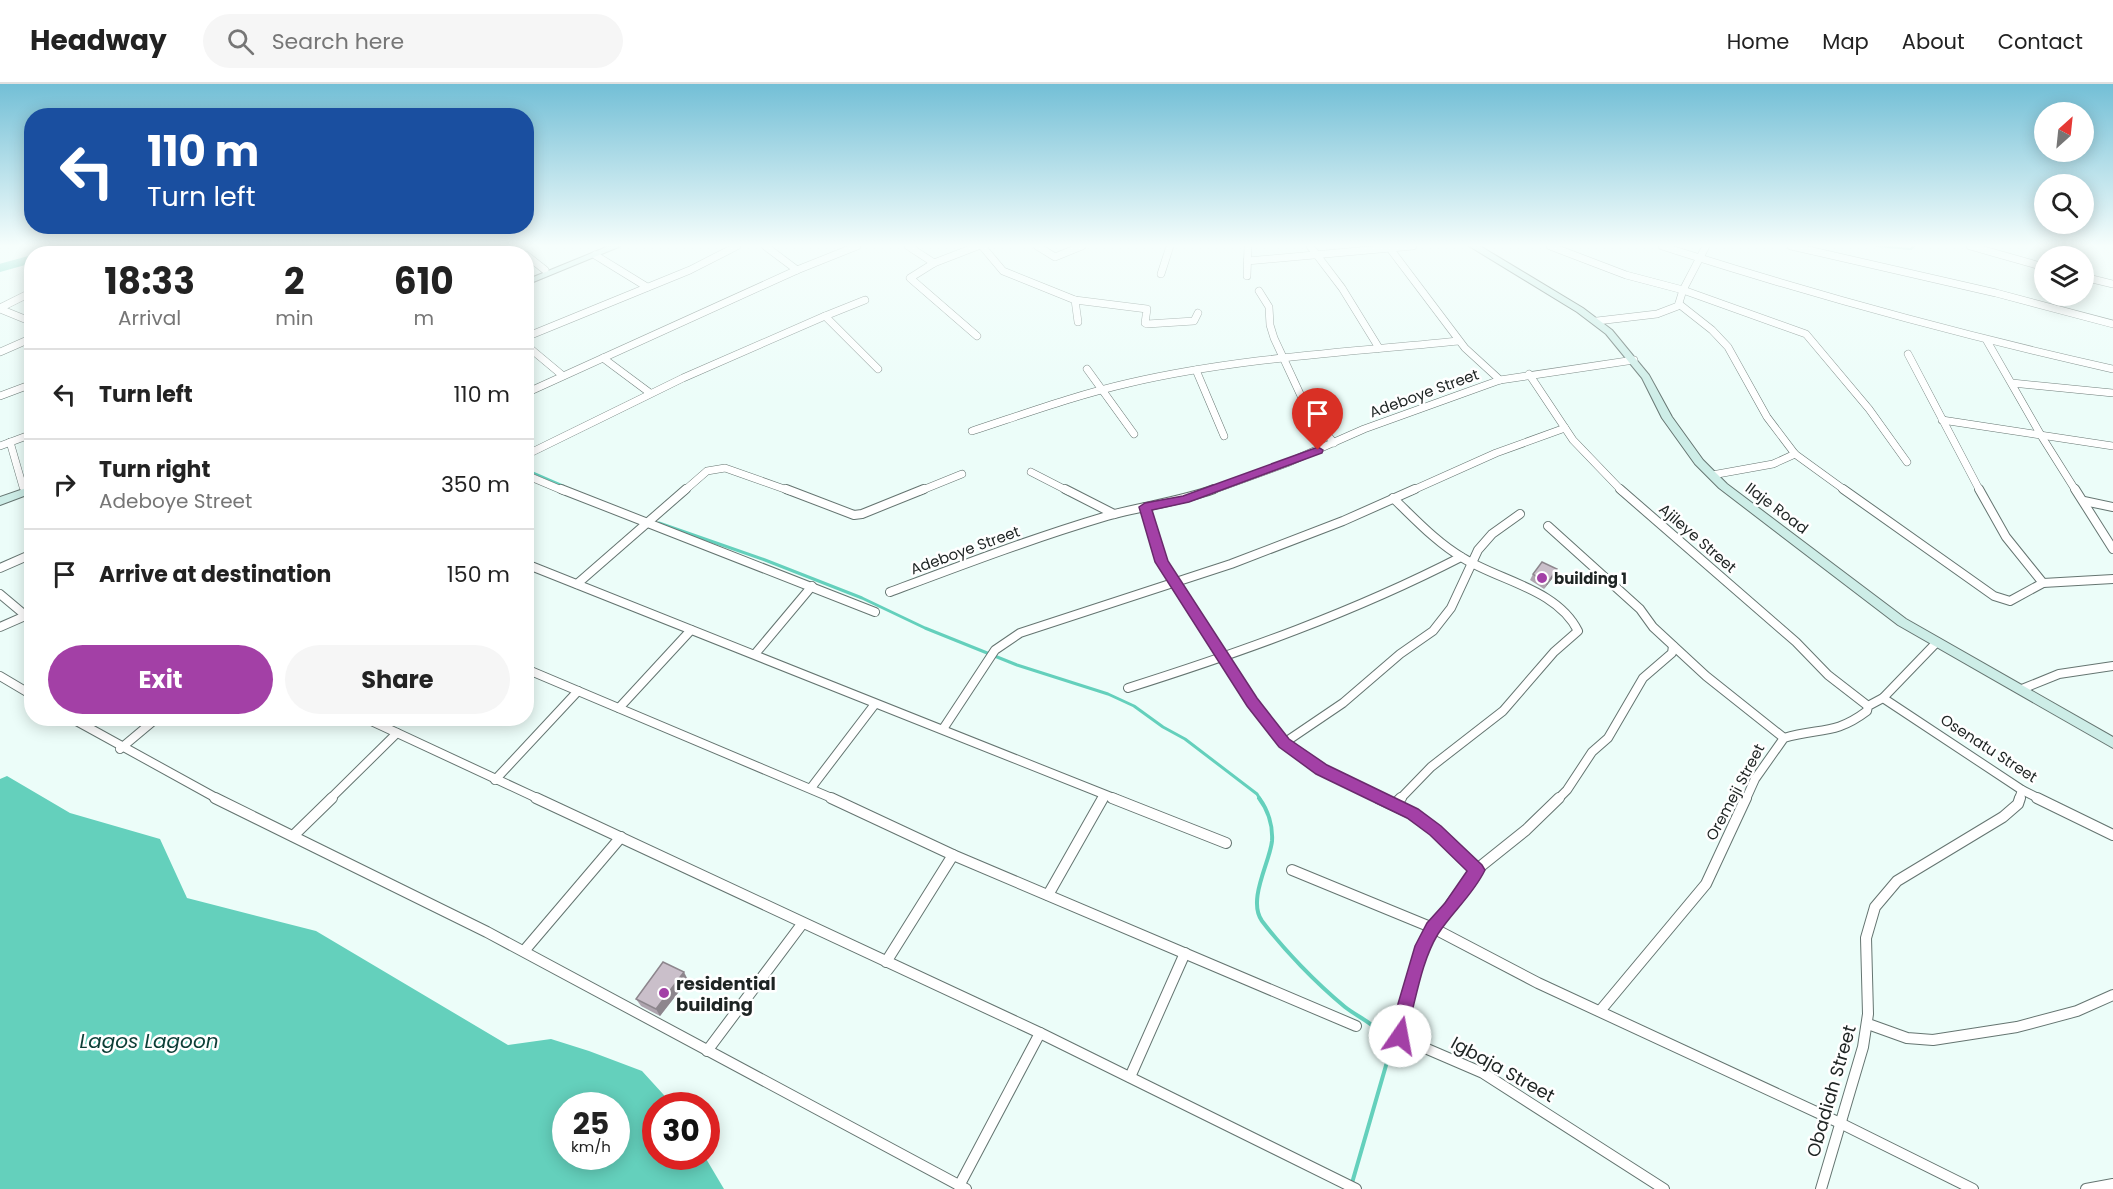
<!DOCTYPE html>
<style>
:root{--surface:#fff;--page:#f6f6f6;--text:#222;--muted:#767676;--line:#e0e0e0;--accent:#a340a6}
body{margin:0;font-family:Poppins,sans-serif;background:var(--page);color:var(--text);height:100vh;display:flex;flex-direction:column;font-size:22px;white-space:nowrap}
*{box-sizing:border-box;margin:0}
p{font-size:20px;color:var(--muted)}
.icon{flex:none;width:33px;height:33px;fill:none;stroke:currentColor;stroke-width:2;stroke-linecap:round;stroke-linejoin:round}
.map{position:relative;flex:1;overflow:hidden}
.drawer{position:absolute;left:24px;top:162px;width:510px;height:480px;display:flex;flex-direction:column;background:var(--surface);border-radius:24px;box-shadow:0 3px 15px #0003}
.drawer>*{flex:none}
.guide{position:absolute;left:24px;top:24px;width:510px;height:126px;border-radius:24px;box-shadow:0 3px 15px #0003;background:#1a4fa0;color:#fff;overflow:hidden}
.needle{width:39px;rotate:27deg}
.buttons{position:absolute;left:2034px;top:18px;display:grid;gap:12px}
.buttons a{display:grid;place-items:center;width:60px;height:60px;border-radius:50%;background:var(--surface);box-shadow:0 3px 15px #0003;font-size:30px}
.speed{position:absolute;left:552px;top:1008px;display:flex;gap:12px;font-size:30px;font-weight:700;text-align:center}
.speed>*{display:grid;place-content:center;width:78px;height:78px;border-radius:50%;background:var(--surface);box-shadow:0 3px 15px #0003;line-height:1}
.speed small{font-size:15px;font-weight:400}
.speed .limit{border:9px solid #d22;background:#fff;color:#111}
.pin{position:absolute;display:grid;place-items:center;width:51px;height:51px;color:#fff;margin:-62px -26px;border-radius:50% 50% 50% 0;rotate:-45deg;box-shadow:0 0 6px #0007}
.pin .icon{rotate:45deg}
.me{position:absolute;width:66px;margin:-33px;rotate:12deg;stroke-linejoin:round;filter:drop-shadow(0 0 4px #0008)}
.turn{display:flex;align-items:center;gap:21px;height:126px;padding:0 24px;font-size:27px}
.turn .icon{width:78px;height:78px;stroke-width:2.5}
.turn b{display:block;font-size:42px;line-height:51px}
.eta{display:flex;justify-content:space-evenly;align-items:center;height:102px;text-align:center}
.eta b{font-size:36px;font-weight:700;line-height:42px}
.cta{display:flex;gap:12px;margin-top:auto;padding:12px 24px}
.cta a{flex:1;height:69px;border-radius:36px;background:var(--accent);color:#fff;font-size:24px;font-weight:700;line-height:69px;text-align:center}
.cta a+a{background:var(--page);color:var(--text)}
ul{padding:0;list-style:none}
li{display:flex;align-items:center;gap:18px;height:90px;padding:0 24px;border-top:2px solid var(--line)}
li div{flex:1}
li b{display:block;font-size:22px}
li em{font-style:normal}
header{display:flex;align-items:center;gap:36px;box-sizing:border-box;height:84px;padding:0 30px;background:var(--surface);border-bottom:2px solid var(--line)}
header strong{font-size:28px}
nav{display:flex;gap:33px;margin-inline-start:auto;font-size:21px}
.search{width:420px;height:54px;background:var(--page);display:flex;align-items:center;gap:15px;box-sizing:border-box;padding:0 21px;border-radius:33px;color:var(--muted);font-size:22px}
.map>svg:first-child{display:block}
</style>
<header>
<strong>Headway</strong>
<div class="search"><svg class="icon" aria-label="search" viewBox="0 0 24 24"><circle cx="10" cy="10" r="6"/><path d="M15 15l6 6"/></svg>Search here</div>
<nav><a>Home</a><a>Map</a><a>About</a><a>Contact</a></nav>
</header>
<div class="map">
<svg width="2113" height="1105" viewBox="0 0 2113 1105">
<rect width="100%" height="100%" fill="#ecfdf9"/>
<path fill="#64d0bc" fill-rule="evenodd" d="M7 692 70 729 160 755 187 814 316 847 508 961 551 955 589 967 642 987 673 1021 656 1022V1072L705 1073 724 1105H0V695ZM566 1022H616V1072H566Z"/>
<g fill="none" stroke-linecap="round" stroke-linejoin="round">
<g stroke="#64d0bc" stroke-width="2">
<polyline points="1876,162 1911,165 1914,162"/>
<polyline points="527,386 564,402"/>
</g>
<polyline stroke="#64d0bc" stroke-width="3" points="659,439 765,476 862,514 925,544 1017,581 1108,610 1134,622 1163,643 1185,655 1257,710 1260,715"/>
<path stroke="#64d0bc" stroke-width="4" d="M1259 714C1268 726 1273 742 1272 757 1270 778 1247 816 1262 837 1284 866 1316 899 1345 923 1355 931 1369 937 1379 947 1385 954 1389 962 1389 971L1352 1099"/>
<g stroke="#64d0bc" stroke-width="8">
<polyline points="49,170 73,162"/>
<polyline points="0,184 32,175"/>
</g>
<g stroke="#657571" stroke-width="8">
<g id="street-far2">
<polyline points="765,162 797,186"/>
<polyline points="908,162 934,179"/>
<polyline points="982,162 1003,187 1075,216 1147,225 1145,239 1147,240 1194,237 1198,229"/>
<polyline points="1037,162 1055,173 1082,162"/>
<polyline points="1310,162 1342,204 1379,264"/>
<polyline points="1388,162 1465,264 1500,296"/>
<polyline points="1550,162 1626,191 1683,206 1806,250 1869,325 1907,378"/>
<path d="M1662 162C1811 210 1960 251 2113 285"/>
<polyline points="1791,162 1996,209 2113,240"/>
<polyline points="1970,162 2044,183"/>
<polyline points="171,170 202,162"/>
<polyline points="210,170 223,162"/>
<polyline points="287,170 301,162"/>
<polyline points="375,170 390,162"/>
<polyline points="499,170 518,162"/>
<polyline points="526,171 545,186"/>
<polyline points="595,171 647,203"/>
<polyline points="1247,177 1413,162"/>
<polyline points="1161,190 1170,162"/>
<polyline points="1247,192 1248,162"/>
<polyline points="2084,193 2113,200"/>
<polyline points="1259,207 1269,223 1270,241 1274,254 1308,327 1334,359"/>
<polyline points="1075,216 1078,238"/>
<polyline points="1679,220 1712,246 1728,263 1767,333 1795,370 1846,407"/>
<polyline points="0,224 32,208"/>
<polyline points="0,225 32,238"/>
<polyline points="825,232 865,216"/>
<polyline points="1597,237 1657,230 1678,222 1683,206 1706,162"/>
<polyline points="977,252 910,194 934,179 978,162"/>
<polyline points="526,253 690,186 737,162"/>
<polyline points="1987,257 2042,353 2076,407"/>
<polyline points="526,261 562,291"/>
<polyline points="0,268 32,254"/>
<polyline points="1908,270 1980,407"/>
<polyline points="603,274 650,309"/>
<polyline points="1087,285 1134,350"/>
<polyline points="1196,286 1224,352"/>
<polyline points="1529,290 1573,356 1622,407"/>
<polyline points="2012,299 2113,309"/>
<polyline points="526,309 797,186 857,162"/>
<polyline points="0,312 32,300"/>
<polyline points="1942,336 2113,362"/>
<path d="M972 347C1024 330 1076 311 1129 299 1237 274 1349 268 1459 257"/>
<polyline points="10,358 23,403"/>
<polyline points="0,362 32,350"/>
<polyline points="526,371 683,294 825,232 878,285"/>
<polyline points="1031,388 1068,407"/>
<polyline points="526,391 564,407"/>
<polyline points="1712,391 1773,380 1795,370"/>
<polyline points="684,407 707,387 725,384 790,407"/>
<polyline points="920,407 962,390"/>
<polyline points="1210,407 1287,379 1364,345 1500,296 1634,276"/>
<polyline points="1411,407 1496,369 1565,344"/>
</g>
</g>
<g stroke="#657571" stroke-width="10">
<g id="street-far1">
<polyline points="561,405 875,528"/>
<polyline points="786,405 854,431 862,430 924,405"/>
<polyline points="1065,405 1114,430"/>
<polyline points="1620,405 1796,558 1828,591 1868,622"/>
<polyline points="1843,405 1994,512 2010,517 2043,499 2113,495"/>
<polyline points="1979,405 2006,453 2043,499"/>
<polyline points="2075,405 2113,465"/>
<path d="M1393 414C1415 435 1437 459 1463 474 1500 497 1557 505 1578 547L1554 568 1503 627 1431 683 1400 715"/>
<polyline points="2084,417 2113,423"/>
<polyline points="1145,423 1162,478 1252,618 1284,659 1321,686 1381,715"/>
<polyline points="1548,442 1640,525 1653,543 1706,592 1784,654"/>
<polyline points="526,480 1116,715"/>
<polyline points="0,484 32,470"/>
<polyline points="577,500 686,405"/>
<path d="M890 508C962 481 1033 454 1107 432 1142 422 1179 418 1214 405"/>
<polyline points="0,510 25,531"/>
<polyline points="0,543 32,529"/>
<polyline points="755,570 812,502"/>
<polyline points="526,585 834,715"/>
<polyline points="0,592 32,611"/>
<path d="M1128 604C1242 568 1354 528 1461 473"/>
<polyline points="2022,605 2059,590 2113,582"/>
<polyline points="1883,614 2022,706 2040,715"/>
<polyline points="619,624 691,546"/>
<polyline points="71,634 218,715"/>
<polyline points="365,634 539,715"/>
<polyline points="943,645 995,566 1020,549 1231,480 1343,437 1415,405"/>
<polyline points="1284,659 1343,619 1400,570 1433,547 1451,524 1478,466 1492,450 1520,430"/>
<polyline points="120,665 157,634"/>
<polyline points="495,696 578,607"/>
<polyline points="811,704 875,620"/>
<polyline points="330,715 397,649"/>
<polyline points="1102,715 1104,711"/>
<polyline points="1558,715 1567,706 1592,668 1608,654 1643,594 1672,569 1673,562"/>
<path d="M1746 715 1755 695 1784 654C1819 643 1834 652 1867 627L1868 622 1883 614 1937 558"/>
<polyline points="2019,715 2022,706"/>
</g>
</g>
<g stroke="#657571" stroke-width="12">
<g id="street">
<polyline points="215,714 487,848 966,1105"/>
<polyline points="536,714 1040,949 1356,1105"/>
<polyline points="831,714 953,771 1356,942"/>
<polyline points="1112,714 1226,759"/>
<polyline points="1378,714 1412,730 1435,746 1476,786"/>
<polyline points="1559,714 1526,746 1476,786 1433,844 1421,868 1399,947 1404,955 1483,989 1664,1105"/>
<polyline points="2037,714 2113,751"/>
<polyline points="1395,720 1401,714"/>
<polyline points="293,752 332,714"/>
<polyline points="1292,786 1433,844 1538,899 1840,1039 1973,1105"/>
<polyline points="1048,811 1103,714"/>
<polyline points="524,867 621,753"/>
<polyline points="886,878 953,771"/>
<polyline points="1600,927 1706,800 1746,714"/>
<polyline points="1868,940 1907,954 1933,956 2017,943 2077,927 2113,911"/>
<polyline points="707,967 802,840"/>
<polyline points="1130,993 1185,869"/>
<polyline points="959,1102 1040,949"/>
<polyline points="1821,1105 1863,963 1868,930 1866,854 1875,823 1897,797 2003,733 2018,720 2020,714"/>
<polyline points="2086,1105 2113,1100"/>
</g>
</g>
<g stroke="#657571" stroke-width="2">
<g id="secondary">
<polygon points="609,162 621,162 526,201 526,196"/>
<polygon points="1469,162 1480,162 1583,224 1612,246 1649,291 1672,333 1703,376 1727,400 1906,535 2113,653 2113,664 1898,541 1719,404 1695,380 1662,334 1642,294 1606,250 1577,228"/>
<polygon points="32,402 32,409 0,421 0,413"/>
</g>
</g>
<use href="#street-far2" stroke="#fff" stroke-width="7"/>
<use href="#street-far1" stroke="#fff" stroke-width="8"/>
<use href="#street" stroke="#fff" stroke-width="10"/>
<use href="#secondary" fill="#cdede7" fill-rule="evenodd"/>
</g>
<g fill="#aea4ae">
<polygon points="1557,485 1555,491 1544,505 1530,496 1533,490"/>
<polygon points="688,896 660,932 641,922 636,915"/>
</g>
<g fill="#8d868d">
<polygon points="1557,485 1555,491 1544,505 1547,500"/>
<polygon points="684,888 688,896 660,932 656,925"/>
</g>
<g fill="#cabfca" stroke="#8d868d" stroke-width="1.5">
<polygon points="1542,478 1557,485 1547,500 1533,490"/>
<polygon points="663,878 684,888 656,925 636,915"/>
</g>
<linearGradient id="sky" x2="0" y2="1"><stop stop-color="#73bfd6"/><stop offset="0.51" stop-color="#f6fefc"/><stop offset="1" stop-color="#f6fefc" stop-opacity="0"/></linearGradient>
<rect width="2113" height="317" fill="url(#sky)"/>
<path fill="#a340a6" stroke="#6a2a6c" stroke-width="1.5" d="M1318 363 1323 366 1322 369 1189 418 1152 426 1168 477 1257 614 1289 655 1327 681 1418 725 1441 742 1482 781 1485 786C1473 811 1452 828 1438 850 1421 878 1416 916 1407 947L1409 952 1406 958 1400 961 1393 958 1390 947 1415 862 1427 839 1445 819 1467 787 1430 751 1407 734 1316 690 1279 663 1247 622 1155 478 1139 423 1145 419 1183 412Z"/>
<g fill="#a340a6" stroke="#fff" stroke-width="2">
<circle cx="1542" cy="494" r="6"/>
<circle cx="664" cy="909" r="6"/>
</g>
<g text-anchor="middle" dominant-baseline="central" stroke-width="5" stroke-linejoin="round" paint-order="stroke">
<g font-size="15" fill="#1e2423" stroke="#fff">
<text transform="translate(1424 309) rotate(-20)">Adeboye Street</text>
<text transform="translate(1777 424) rotate(37)">Ilaje Road</text>
<text transform="translate(1698 454) rotate(41)">Ajileye Street</text>
<text transform="translate(965 466) rotate(-20)">Adeboye Street</text>
<text transform="translate(1989 664) rotate(33)">Osenatu Street</text>
<text transform="translate(1735 708) rotate(-62)">Oremeji Street</text>
</g>
<g font-size="15" font-weight="bold" fill="#1e2423" stroke="#fff" text-anchor="start">
<text x="1554" y="494">building 1</text>
</g>
<g font-size="18" font-weight="bold" fill="#1e2423" stroke="#fff" text-anchor="start">
<text x="676" y="899">residential<tspan x="676" dy="21">building</tspan></text>
</g>
<g font-size="18" fill="#1e2423" stroke="#fff">
<text transform="translate(1503 985) rotate(29)">Igbaja Street</text>
<text transform="translate(1831 1007) rotate(-74)">Obadiah Street</text>
</g>
<g font-size="20" font-style="italic" fill="#0c3e36" stroke="#fff">
<text x="149" y="957">Lagos Lagoon</text>
</g>
</g>
</svg>
<div class="buttons">
<a><svg class="needle" viewBox="-14 -14 28 28"><path d="M0-13l5 13h-10z" fill="#e53935"/><path d="M0 13l5-13h-10z" fill="#767676"/></svg></a>
<a><svg class="icon" aria-label="search" viewBox="0 0 24 24"><circle cx="10" cy="10" r="6"/><path d="M15 15l6 6"/></svg></a>
<a><svg class="icon" aria-label="layers" viewBox="0 0 24 24"><path d="M12 4l9 5-9 5-9-5zM3 14l9 5 9-5"/></svg></a>
</div>
<div class="speed"><div>25<small>km/h</small></div><div class="limit">30</div></div>
<div class="pin" style="left:1318px;top:366px;background:#d93025"><svg class="icon" aria-label="arrive" viewBox="0 0 24 24"><path d="M6 21V4h12l-3 4 3 4H6"/></svg></div>
<svg class="me" style="left:1400px;top:952px" viewBox="-20 -20 40 40"><circle r="19" fill="#fff"/><path d="M0-13L10 11 0 6-10 11z" fill="#a340a6"/></svg>
<div class="guide">
<div class="turn"><svg class="icon" aria-label="left" viewBox="0 0 24 24"><path d="M17 20v-9H6M10 6l-5 5 5 5"/></svg><div><b>110 m</b>Turn left</div></div>
</div>
<section class="drawer">
<div class="eta">
<div><b>18:33</b><p>Arrival</p></div>
<div><b>2</b><p>min</p></div>
<div><b>610</b><p>m</p></div>
</div>
<ul>
<li><svg class="icon" aria-label="left" viewBox="0 0 24 24"><path d="M17 20v-9H6M10 6l-5 5 5 5"/></svg><div><b>Turn left</b></div><em>110 m</em></li>
<li><svg class="icon" aria-label="right" viewBox="0 0 24 24"><path d="M7 20v-9h11M14 6l5 5-5 5"/></svg><div><b>Turn right</b><p>Adeboye Street</p></div><em>350 m</em></li>
<li><svg class="icon" aria-label="arrive" viewBox="0 0 24 24"><path d="M6 21V4h12l-3 4 3 4H6"/></svg><div><b>Arrive at destination</b></div><em>150 m</em></li>
</ul>
<div class="cta"><a>Exit</a><a>Share</a></div>
</section>
</div>
